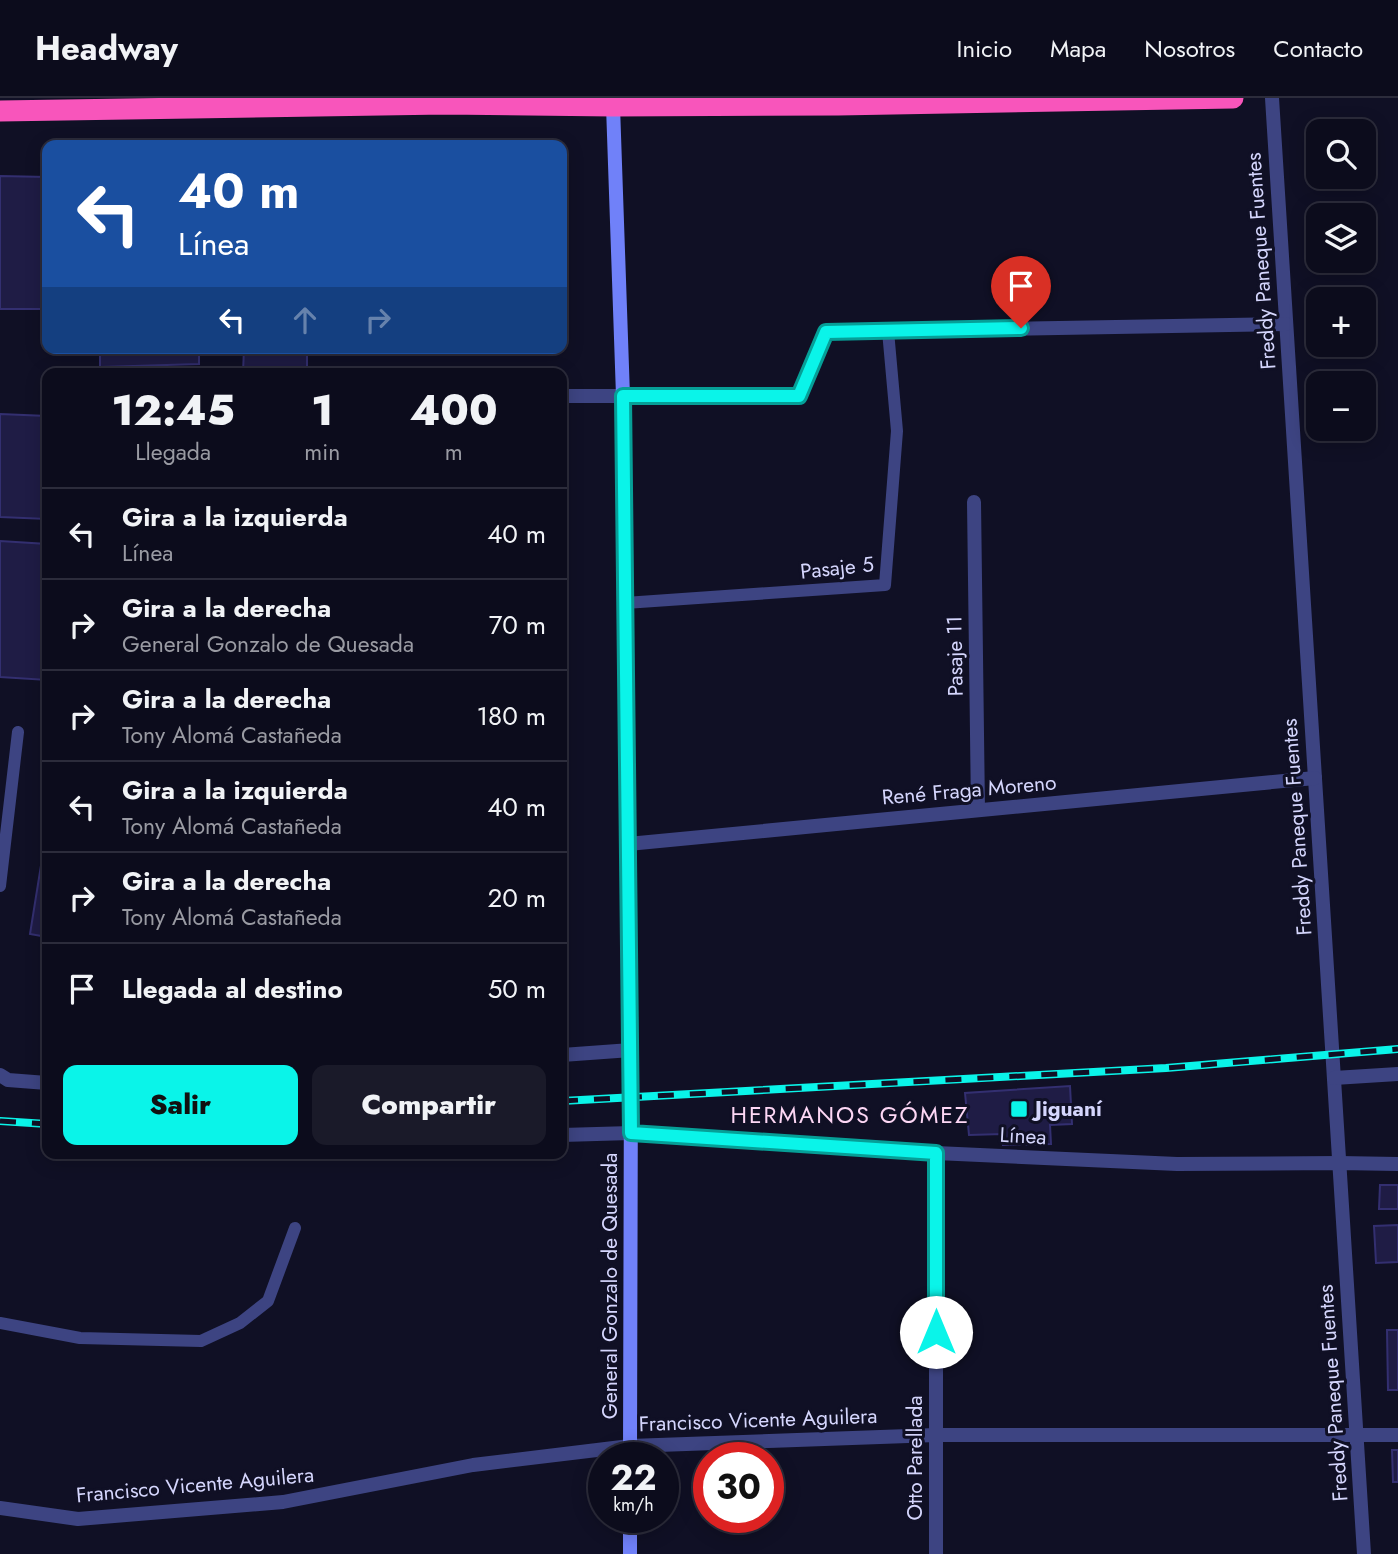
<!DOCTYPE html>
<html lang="es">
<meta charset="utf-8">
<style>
:root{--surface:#0c0c1c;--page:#1a1a29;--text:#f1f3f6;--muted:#9a9ba3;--line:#2c2c3b;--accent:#0af4e9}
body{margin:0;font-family:Jost,sans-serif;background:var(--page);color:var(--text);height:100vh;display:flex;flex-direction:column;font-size:26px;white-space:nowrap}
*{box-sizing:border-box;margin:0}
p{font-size:23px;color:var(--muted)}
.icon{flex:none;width:38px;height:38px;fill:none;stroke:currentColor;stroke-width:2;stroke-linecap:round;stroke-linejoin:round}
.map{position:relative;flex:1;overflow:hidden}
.sheet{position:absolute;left:42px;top:270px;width:525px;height:791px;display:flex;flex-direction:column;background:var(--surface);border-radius:14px;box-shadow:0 4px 18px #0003,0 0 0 2px var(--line)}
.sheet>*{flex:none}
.top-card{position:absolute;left:42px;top:42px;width:525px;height:214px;border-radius:14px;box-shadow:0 4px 18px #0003,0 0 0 2px var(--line);background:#1a4fa0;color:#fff;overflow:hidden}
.tools{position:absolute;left:1306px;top:21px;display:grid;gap:14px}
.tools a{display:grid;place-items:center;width:70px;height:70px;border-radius:14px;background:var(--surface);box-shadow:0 4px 18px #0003,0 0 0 2px var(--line);font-size:35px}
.speed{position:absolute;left:588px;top:1344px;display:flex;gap:14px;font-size:35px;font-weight:700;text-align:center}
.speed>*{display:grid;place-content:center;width:91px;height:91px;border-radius:50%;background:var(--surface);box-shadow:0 4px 18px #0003,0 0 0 2px var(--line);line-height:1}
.speed small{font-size:18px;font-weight:400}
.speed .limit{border:10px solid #d22;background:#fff;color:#111}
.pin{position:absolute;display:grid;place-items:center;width:60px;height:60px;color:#fff;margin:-72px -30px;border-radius:50% 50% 50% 0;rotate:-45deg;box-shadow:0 0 7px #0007}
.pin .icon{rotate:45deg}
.me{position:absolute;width:77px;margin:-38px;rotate:0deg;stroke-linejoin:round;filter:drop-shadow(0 0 5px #0008)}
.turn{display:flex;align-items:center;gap:24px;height:147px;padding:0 21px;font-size:32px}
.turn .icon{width:91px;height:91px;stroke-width:2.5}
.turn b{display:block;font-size:49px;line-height:60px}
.lanes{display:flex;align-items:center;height:66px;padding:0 21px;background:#0003;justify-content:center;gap:35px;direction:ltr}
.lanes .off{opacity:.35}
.eta{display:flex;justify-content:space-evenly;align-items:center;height:119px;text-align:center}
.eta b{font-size:42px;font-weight:800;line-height:49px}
.primary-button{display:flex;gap:14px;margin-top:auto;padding:14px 21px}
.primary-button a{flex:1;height:80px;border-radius:14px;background:var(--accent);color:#111;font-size:28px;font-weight:800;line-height:80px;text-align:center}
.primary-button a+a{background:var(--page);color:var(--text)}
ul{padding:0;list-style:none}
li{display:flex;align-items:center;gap:21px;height:91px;padding:0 21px;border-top:2px solid var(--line)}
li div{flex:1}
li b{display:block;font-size:26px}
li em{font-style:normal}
header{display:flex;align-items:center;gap:42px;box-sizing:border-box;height:98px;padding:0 35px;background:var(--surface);border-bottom:2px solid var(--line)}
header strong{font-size:33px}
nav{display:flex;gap:38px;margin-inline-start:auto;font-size:24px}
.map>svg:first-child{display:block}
</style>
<header>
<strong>Headway</strong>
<nav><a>Inicio</a><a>Mapa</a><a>Nosotros</a><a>Contacto</a></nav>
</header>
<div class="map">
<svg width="1398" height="1456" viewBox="0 0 1398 1456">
<rect width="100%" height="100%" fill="#101025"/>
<g fill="#1f1c45" stroke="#332f70" stroke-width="2">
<polygon points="0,78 47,79 47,211 0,211"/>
<polygon points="100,250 199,250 199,266 100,269"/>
<polygon points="244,250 307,250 307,275 243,275"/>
<polygon points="0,316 47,318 47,421 0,419"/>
<polygon points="0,443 47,446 47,582 0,579"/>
<polygon points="47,730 47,839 30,836"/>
<polygon points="1070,988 1072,1026 1050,1027 1051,1046 1003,1047 1003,1036 969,1037 965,995"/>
<polygon points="1380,1087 1398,1087 1398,1111 1379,1111"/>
<polygon points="1398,1127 1398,1164 1376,1165 1374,1128"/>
<polygon points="1387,1232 1398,1232 1398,1292 1388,1292"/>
<polygon points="1392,1352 1398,1352 1398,1384 1393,1384"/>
</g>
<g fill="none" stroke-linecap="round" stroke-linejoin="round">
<g stroke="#3d4482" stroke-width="12">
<polyline points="625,505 885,487 897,333 888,233"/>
<polyline points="0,788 18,634"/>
<polyline points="0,1225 80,1240 201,1243 240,1225 268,1203 295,1130"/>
</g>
<g stroke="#3d4482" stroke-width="14">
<polyline points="1272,0 1364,1456"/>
<polyline points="562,298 799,298 826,234 1286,226"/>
<polyline points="974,404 978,712"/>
<polyline points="628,746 1315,680"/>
<polyline points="562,957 631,952"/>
<polyline points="0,977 8,982 47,985"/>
<polyline points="1334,980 1398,976"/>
<polyline points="562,1037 631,1035 936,1055 1177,1066 1339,1065 1398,1066"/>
<polyline points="0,1410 78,1421 283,1404 473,1367 630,1348 936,1337 1398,1337"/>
<polyline points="936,1456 936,1055"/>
</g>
<g stroke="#7081f9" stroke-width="14">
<polyline points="613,8 623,298 631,952 630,1360"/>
<polyline points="630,1456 630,1419"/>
</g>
<polyline stroke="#f855bb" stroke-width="21" points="0,13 445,6 613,8 838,7 1233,0"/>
<g stroke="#0af4e9" stroke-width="8">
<g id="rail">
<polyline points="562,1003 1166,970 1398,951"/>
<polyline points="0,1023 47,1026"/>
</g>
</g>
<use href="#rail" stroke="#101025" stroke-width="5" stroke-dasharray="16" stroke-linecap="butt"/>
</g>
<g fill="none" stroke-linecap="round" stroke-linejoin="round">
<g stroke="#069f97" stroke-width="18">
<polyline id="route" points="936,1234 936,1055 631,1035 623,298 799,298 826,234 1021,230"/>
</g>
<use href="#route" stroke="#0af4e9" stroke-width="12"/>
</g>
<rect fill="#0af4e9" stroke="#101025" stroke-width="2.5" x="1010" y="1002" width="18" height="18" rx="3.5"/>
<g text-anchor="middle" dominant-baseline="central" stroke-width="6" stroke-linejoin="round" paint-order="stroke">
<g font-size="21" fill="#d5d6fd" stroke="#101025">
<text transform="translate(1261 163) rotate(-94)">Freddy Paneque Fuentes</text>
<text transform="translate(837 470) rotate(-6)">Pasaje 5</text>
<text transform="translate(955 558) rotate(-91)">Pasaje 11</text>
<text transform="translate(969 692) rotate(-5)">René Fraga Moreno</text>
<text transform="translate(1297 729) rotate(-94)">Freddy Paneque Fuentes</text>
<text transform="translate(1023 1038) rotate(3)">Línea</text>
<text transform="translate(610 1188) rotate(-90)">General Gonzalo de Quesada</text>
<text transform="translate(1333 1295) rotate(-94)">Freddy Paneque Fuentes</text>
<text transform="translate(758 1322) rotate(-2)">Francisco Vicente Aguilera</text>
<text transform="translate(915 1360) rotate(-90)">Otto Parellada</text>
<text transform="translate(195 1387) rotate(-5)">Francisco Vicente Aguilera</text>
</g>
<g font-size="21" font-weight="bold" fill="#d5d6fd" stroke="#101025" text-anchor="start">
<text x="1035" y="1011">Jiguaní</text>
</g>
<g font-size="23" letter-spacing="2" fill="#fdd7f5" stroke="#101025">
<text x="850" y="1017">HERMANOS GÓMEZ</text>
</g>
</g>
</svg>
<div class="tools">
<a><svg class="icon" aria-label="search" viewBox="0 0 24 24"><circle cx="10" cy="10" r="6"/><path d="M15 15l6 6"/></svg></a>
<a><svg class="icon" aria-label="layers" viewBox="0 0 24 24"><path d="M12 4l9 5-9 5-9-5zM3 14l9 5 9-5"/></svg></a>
<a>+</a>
<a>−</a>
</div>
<div class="speed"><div>22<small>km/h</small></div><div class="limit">30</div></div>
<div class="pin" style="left:1021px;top:230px;background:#d93025"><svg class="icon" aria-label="arrive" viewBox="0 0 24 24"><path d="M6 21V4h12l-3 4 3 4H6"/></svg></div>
<svg class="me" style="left:936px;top:1234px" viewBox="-20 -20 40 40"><circle r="19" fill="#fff"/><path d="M0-13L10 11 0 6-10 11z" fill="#0af4e9"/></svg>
<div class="top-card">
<div class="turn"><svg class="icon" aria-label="left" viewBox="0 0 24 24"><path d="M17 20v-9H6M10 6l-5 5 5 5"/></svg><div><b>40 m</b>Línea</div></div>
<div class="lanes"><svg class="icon" aria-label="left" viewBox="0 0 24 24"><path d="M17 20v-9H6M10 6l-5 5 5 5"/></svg><svg class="icon off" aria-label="ahead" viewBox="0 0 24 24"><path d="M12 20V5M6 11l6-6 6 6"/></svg><svg class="icon off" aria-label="right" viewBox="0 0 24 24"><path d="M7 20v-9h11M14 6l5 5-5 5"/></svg></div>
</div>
<section class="sheet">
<div class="eta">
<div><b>12:45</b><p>Llegada</p></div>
<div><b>1</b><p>min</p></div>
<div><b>400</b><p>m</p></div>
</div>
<ul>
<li><svg class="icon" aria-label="left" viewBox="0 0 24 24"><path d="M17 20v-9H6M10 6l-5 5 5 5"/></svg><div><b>Gira a la izquierda</b><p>Línea</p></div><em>40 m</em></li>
<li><svg class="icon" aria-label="right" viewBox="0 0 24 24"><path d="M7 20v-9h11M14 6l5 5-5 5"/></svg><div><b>Gira a la derecha</b><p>General Gonzalo de Quesada</p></div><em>70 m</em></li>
<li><svg class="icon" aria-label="right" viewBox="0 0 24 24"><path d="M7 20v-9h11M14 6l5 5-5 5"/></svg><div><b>Gira a la derecha</b><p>Tony Alomá Castañeda</p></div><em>180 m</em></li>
<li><svg class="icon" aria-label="left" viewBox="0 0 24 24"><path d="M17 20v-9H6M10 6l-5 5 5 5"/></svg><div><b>Gira a la izquierda</b><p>Tony Alomá Castañeda</p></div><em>40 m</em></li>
<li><svg class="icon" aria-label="right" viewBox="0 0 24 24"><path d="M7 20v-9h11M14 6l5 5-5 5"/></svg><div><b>Gira a la derecha</b><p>Tony Alomá Castañeda</p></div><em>20 m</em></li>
<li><svg class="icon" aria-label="arrive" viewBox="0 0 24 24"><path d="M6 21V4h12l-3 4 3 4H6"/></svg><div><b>Llegada al destino</b></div><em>50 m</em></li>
</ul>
<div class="primary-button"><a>Salir</a><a>Compartir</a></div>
</section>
</div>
